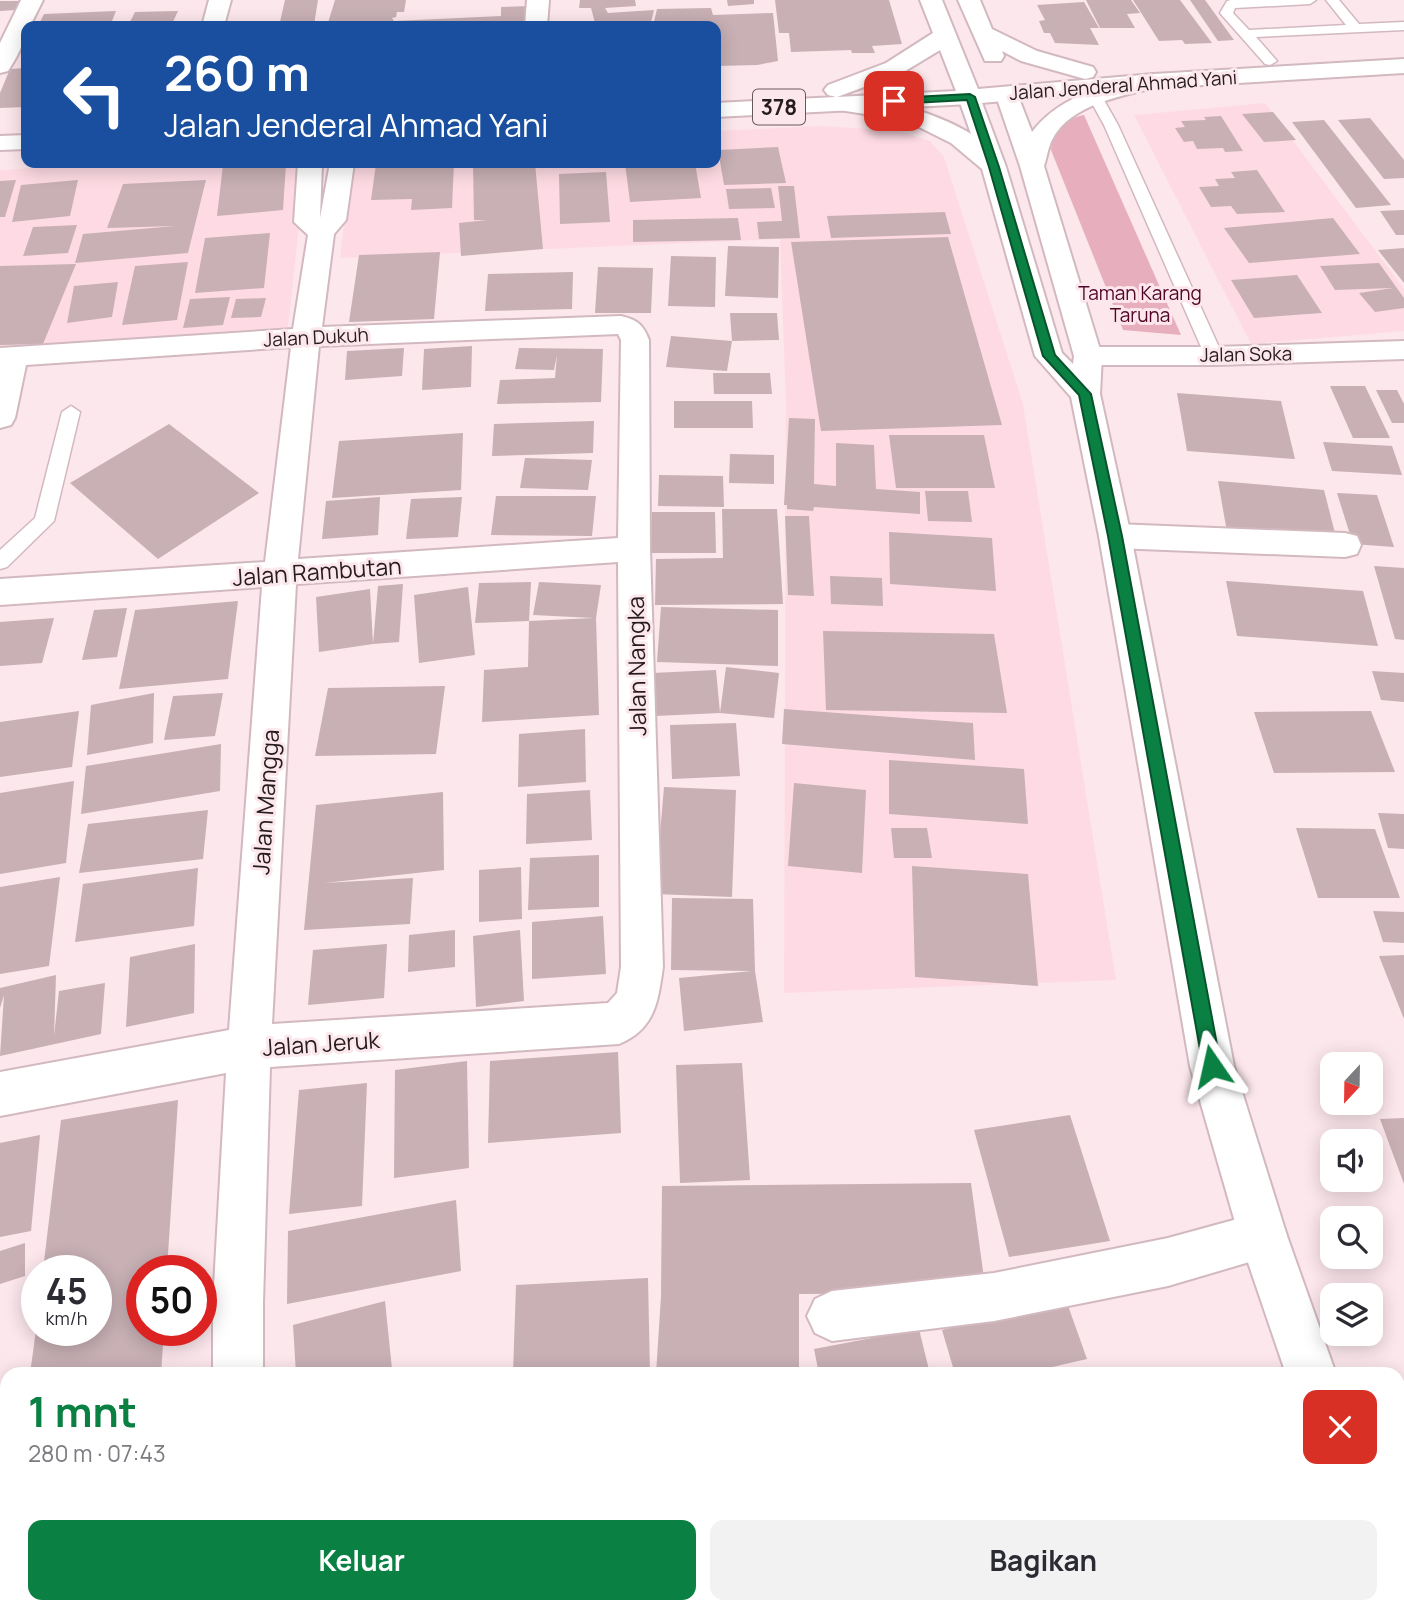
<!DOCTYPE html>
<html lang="id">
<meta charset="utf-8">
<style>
:root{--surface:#fff;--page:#f2f2f3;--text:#2b2b33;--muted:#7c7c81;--accent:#0b8043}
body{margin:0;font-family:Manrope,sans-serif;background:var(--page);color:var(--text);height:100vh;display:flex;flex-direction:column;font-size:26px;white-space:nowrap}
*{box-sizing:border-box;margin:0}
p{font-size:23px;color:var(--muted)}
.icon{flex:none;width:38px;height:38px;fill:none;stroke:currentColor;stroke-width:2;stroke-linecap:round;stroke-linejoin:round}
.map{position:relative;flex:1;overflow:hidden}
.sheet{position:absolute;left:0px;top:1367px;width:1405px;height:247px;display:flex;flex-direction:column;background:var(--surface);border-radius:21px 21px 0 0;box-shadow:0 4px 18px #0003}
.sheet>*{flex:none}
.guide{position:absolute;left:21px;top:21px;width:700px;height:147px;border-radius:14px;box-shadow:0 4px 18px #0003;background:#1a4fa0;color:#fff;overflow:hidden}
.needle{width:46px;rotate:202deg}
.buttons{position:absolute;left:1320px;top:1052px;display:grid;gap:14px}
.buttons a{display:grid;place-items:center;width:63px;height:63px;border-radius:14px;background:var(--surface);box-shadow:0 4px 18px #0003;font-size:35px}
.speed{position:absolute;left:21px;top:1255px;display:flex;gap:14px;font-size:35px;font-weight:700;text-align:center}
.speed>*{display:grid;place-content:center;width:91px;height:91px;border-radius:50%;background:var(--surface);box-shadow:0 4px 18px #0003;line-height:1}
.speed small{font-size:18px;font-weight:400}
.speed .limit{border:10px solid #d22;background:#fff;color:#111}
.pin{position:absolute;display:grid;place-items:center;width:60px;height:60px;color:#fff;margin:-30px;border-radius:14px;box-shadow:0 4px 10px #0006}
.me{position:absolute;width:77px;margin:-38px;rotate:349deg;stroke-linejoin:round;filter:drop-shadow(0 0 5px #0008)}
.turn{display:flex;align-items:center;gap:24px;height:147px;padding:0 28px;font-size:32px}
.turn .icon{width:91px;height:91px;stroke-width:2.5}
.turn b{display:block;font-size:49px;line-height:60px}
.round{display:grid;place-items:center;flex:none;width:74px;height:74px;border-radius:14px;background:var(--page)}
.head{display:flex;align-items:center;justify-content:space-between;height:119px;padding:0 28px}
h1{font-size:42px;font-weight:700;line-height:52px;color:var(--accent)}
.action{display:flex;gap:14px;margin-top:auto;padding:14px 28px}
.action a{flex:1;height:80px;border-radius:14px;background:var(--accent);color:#fff;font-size:28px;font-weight:700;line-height:80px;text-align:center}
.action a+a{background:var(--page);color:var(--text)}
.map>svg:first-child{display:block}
</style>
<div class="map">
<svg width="1404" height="1613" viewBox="0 0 1404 1613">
<rect width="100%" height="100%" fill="#fce7ec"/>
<g fill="#fedbe4">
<polygon points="1265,103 1404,289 1404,331 1251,344 1134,115"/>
<polygon points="822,126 899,131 930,141 944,157 1023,404 1116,980 784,993 786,405 780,239 340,258 351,163 716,163 716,131"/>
<polygon points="129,163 306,163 288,327 0,348 0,170"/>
</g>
<path fill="#e7aebd" d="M1084 115 1088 124 1181 335 1123 330 1051 150C1053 130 1065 119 1084 115Z"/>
<g fill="#c8b0b5">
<polygon points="285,0 318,0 314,25 279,26"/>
<polygon points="335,0 406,0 404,12 397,12 396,17 392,18 394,21 501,16 501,7 529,6 529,26 327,26"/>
<polygon points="580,0 635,0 636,6 605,8 608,13 654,10 650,26 584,26 583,23 595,23 591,8 579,8"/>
<polygon points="727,0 754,0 754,4 728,6"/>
<polygon points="775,0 889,0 902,44 872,46 875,53 852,53 851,50 791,52 789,33 779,33"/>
<polygon points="1086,0 1131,0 1140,13 1127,14 1135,28 1100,28"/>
<polygon points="1133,0 1180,0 1212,43 1185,44 1182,40 1159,41"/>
<polygon points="1190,0 1205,0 1234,40 1218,41"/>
<polygon points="0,1 20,1 16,10 0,11"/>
<polygon points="1084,2 1099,28 1090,28 1099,45 1055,43 1050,33 1044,33 1039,21 1045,20 1037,5"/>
<polygon points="711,8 713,15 773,13 778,61 757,65 716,66 716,26 653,26 657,9"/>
<polygon points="116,11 110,26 38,26 44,14"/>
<polygon points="178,11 171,26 128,26 135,12"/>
<polygon points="26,68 26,107 0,108 0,93 10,69"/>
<polygon points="1273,112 1296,140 1264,142 1242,114"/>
<polygon points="1221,116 1243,151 1225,152 1223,148 1197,149 1193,141 1184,142 1175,128 1185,127 1181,121 1206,120 1204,117"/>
<polygon points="1370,118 1404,160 1404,178 1384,179 1338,120"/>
<polygon points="1324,120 1391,205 1356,208 1292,122"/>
<polygon points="778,147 786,183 724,185 718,150"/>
<polygon points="247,163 286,163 283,210 217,216 223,165"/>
<polygon points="454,163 452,208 411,210 412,199 371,200 376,164"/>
<polygon points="535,163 543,249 461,256 459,223 487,220 474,220 473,164"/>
<polygon points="625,163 695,163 701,198 630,202"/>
<polygon points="1257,170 1285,212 1237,214 1231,206 1211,207 1199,187 1219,186 1215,179 1235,178 1231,172"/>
<polygon points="606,172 610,222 560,224 559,174"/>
<polygon points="16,180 5,217 0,217 0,181"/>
<polygon points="78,180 70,216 12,222 21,185"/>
<polygon points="206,180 188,253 75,263 83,234 175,226 107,228 123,184"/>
<polygon points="778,186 794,186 800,238 759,239 757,222 782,221"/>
<polygon points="771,188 775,208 729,209 726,189"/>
<polygon points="1404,210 1404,235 1396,235 1380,211"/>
<polygon points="945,212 951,234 831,238 827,216"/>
<polygon points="738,218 741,240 633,242 633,220"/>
<polygon points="1333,218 1360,254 1249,263 1224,228"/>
<polygon points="77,225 68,253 23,256 33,227"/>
<polygon points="270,233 264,288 195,293 205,238"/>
<polygon points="948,237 1002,425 821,431 791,242"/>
<polygon points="728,246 779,247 778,298 725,296"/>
<polygon points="1404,248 1404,283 1378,250"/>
<polygon points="440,252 434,319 349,322 359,255"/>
<polygon points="671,256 716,257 715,307 668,306"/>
<polygon points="188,262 177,320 122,325 135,266"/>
<polygon points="1379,263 1404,298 1404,308 1375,312 1359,293 1393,288 1335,290 1320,266"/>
<polygon points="76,264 43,344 0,345 0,266"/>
<polygon points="598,267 653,268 651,313 595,313"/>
<polygon points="573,272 572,309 485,311 488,274"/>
<polygon points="1297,275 1322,313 1254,318 1231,280"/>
<polygon points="118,282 112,317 67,323 74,286"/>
<polygon points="230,297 223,325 183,328 190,299"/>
<polygon points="266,298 261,317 231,318 236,299"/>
<polygon points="730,313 777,313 779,340 732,341"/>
<polygon points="671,336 732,341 727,371 666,367"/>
<polygon points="472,346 471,387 422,390 424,349"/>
<polygon points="404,348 402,376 345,380 347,351"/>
<polygon points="519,348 603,349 601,402 497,404 500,380 555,378 557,355 554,370 515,369"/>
<polygon points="713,373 770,373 772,394 714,394"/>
<polygon points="1330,386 1365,386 1390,438 1353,438"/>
<polygon points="1376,390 1397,390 1404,404 1404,423 1392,423"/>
<polygon points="1177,393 1281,401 1295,459 1187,451"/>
<polygon points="674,401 752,401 753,428 674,428"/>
<polygon points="789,418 815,419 814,484 836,486 836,443 874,445 876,489 920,492 920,514 814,507 813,511 787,509 787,505 784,505"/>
<polygon points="594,421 593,453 492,456 494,424"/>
<polygon points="169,424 259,493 158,559 70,483"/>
<polygon points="463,433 461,490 332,498 339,441"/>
<polygon points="889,435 984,435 995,488 896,488"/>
<polygon points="1323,442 1392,446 1402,475 1332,471"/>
<polygon points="730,454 774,455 774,484 729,483"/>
<polygon points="525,458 592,460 588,490 520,488"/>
<polygon points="659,475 723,476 724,507 658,506"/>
<polygon points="1218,481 1324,490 1337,541 1227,532"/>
<polygon points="925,491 968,491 972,522 928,521"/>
<polygon points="1337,493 1377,495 1394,547 1353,544"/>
<polygon points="496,496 596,496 592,536 491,535"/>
<polygon points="380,497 378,535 322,539 326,501"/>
<polygon points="462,497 458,537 406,539 411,499"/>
<polygon points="722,509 777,509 783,604 655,605 656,559 723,558"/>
<polygon points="652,512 715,512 716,553 651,553"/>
<polygon points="785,516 809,516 814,596 788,595"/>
<polygon points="889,532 992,538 996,591 890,584"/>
<polygon points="1374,566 1404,568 1404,640 1395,639"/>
<polygon points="830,576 882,578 883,606 831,604"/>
<polygon points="1226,581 1363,591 1378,646 1237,636"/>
<polygon points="531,582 529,621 594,618 533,615 539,582 601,585 596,618 599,715 482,722 484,670 528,667 529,621 475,623 479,583"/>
<polygon points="403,584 399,642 373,644 378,586"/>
<polygon points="468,587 475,655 419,663 414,595"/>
<polygon points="370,589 373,644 319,652 316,597"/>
<polygon points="238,601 228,679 119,689 135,610"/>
<polygon points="661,607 778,610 778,666 657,662"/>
<polygon points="127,608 117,657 82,660 94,610"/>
<polygon points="54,618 42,663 0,666 0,622"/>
<polygon points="823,631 994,634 1007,713 826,710"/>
<polygon points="726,667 779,673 774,718 720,713"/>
<polygon points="716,670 720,713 655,716 652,673"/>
<polygon points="1372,671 1404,673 1404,702 1381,700"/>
<polygon points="445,686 436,754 315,756 328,688"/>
<polygon points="154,693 153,743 87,755 91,705"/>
<polygon points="223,693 215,736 164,740 173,696"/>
<polygon points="784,709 973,723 975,760 782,744"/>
<polygon points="79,711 72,767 0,777 0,722"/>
<polygon points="1371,711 1395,772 1274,773 1254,712"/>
<polygon points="736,723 740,776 672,779 670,725"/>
<polygon points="585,729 586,782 518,787 519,734"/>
<polygon points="221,744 220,791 81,814 86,766"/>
<polygon points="889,760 1024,769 1028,824 889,814"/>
<polygon points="74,781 66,863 0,874 0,793"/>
<polygon points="794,783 866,790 862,873 788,866"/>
<polygon points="664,787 736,790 732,897 655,894"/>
<polygon points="590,790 592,840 526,844 527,794"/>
<polygon points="443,792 444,870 324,883 413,878 410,924 304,930 316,805"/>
<polygon points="208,810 203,859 79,873 88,824"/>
<polygon points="1378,813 1404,814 1404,849 1388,848"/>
<polygon points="891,828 927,828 932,858 894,858"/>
<polygon points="1296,828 1375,829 1400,898 1318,898"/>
<polygon points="599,855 599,907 528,910 530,858"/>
<polygon points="912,866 1028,874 1038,986 915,977"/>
<polygon points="521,867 522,919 479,922 479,870"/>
<polygon points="198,868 194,926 75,942 83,884"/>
<polygon points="60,877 49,966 0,974 0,887"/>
<polygon points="672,898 753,899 755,971 763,1022 684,1031 679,978 752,971 671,970"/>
<polygon points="1373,911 1404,912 1404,943 1383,942"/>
<polygon points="603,916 606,974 532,979 532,922"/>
<polygon points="455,930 455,967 408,972 409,935"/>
<polygon points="520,930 524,1001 476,1007 473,936"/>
<polygon points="195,944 194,1013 126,1027 130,957"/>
<polygon points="387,944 384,998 308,1005 313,950"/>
<polygon points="1404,955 1404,1019 1379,956"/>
<polygon points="56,975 54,1036 59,991 105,983 101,1034 0,1056 4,995 0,1008 0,988"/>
<polygon points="618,1052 621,1133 488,1143 490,1061"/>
<polygon points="467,1061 469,1168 394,1178 395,1070"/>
<polygon points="742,1063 750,1180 680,1183 676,1065"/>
<polygon points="367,1083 362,1206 289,1214 299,1090"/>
<polygon points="178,1100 167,1270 142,1270 142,1330 164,1330 161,1374 30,1374 36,1330 96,1330 96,1270 43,1270 61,1120"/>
<polygon points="1070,1115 1110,1241 1009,1257 974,1130"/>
<polygon points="1404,1118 1404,1184 1380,1119"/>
<polygon points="40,1135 31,1231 0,1237 0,1143"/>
<polygon points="971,1183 986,1293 799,1294 799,1374 656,1374 661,1296 662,1186"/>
<polygon points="456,1200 461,1271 287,1304 288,1231"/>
<polygon points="25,1243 25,1276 0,1284 0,1251"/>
<polygon points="648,1278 650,1374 513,1374 516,1285"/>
<polygon points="1066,1300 1087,1359 1022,1374 955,1374 942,1330"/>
<polygon points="385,1301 392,1369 374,1374 296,1374 293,1325"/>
<polygon points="919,1329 930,1374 819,1374 814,1349"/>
<polygon points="46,1606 141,1606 141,1613 27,1613"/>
<polygon points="319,1606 349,1606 334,1613 321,1613"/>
<polygon points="446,1606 539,1606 541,1613 448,1613"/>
<polygon points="556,1606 652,1606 655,1613 558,1613"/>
<polygon points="788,1606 978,1606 978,1607 958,1613 789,1613"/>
</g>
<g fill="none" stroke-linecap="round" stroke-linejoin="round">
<g stroke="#d2b9bf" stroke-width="3">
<g id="lane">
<polygon points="1231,0 1316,0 1310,4 1235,8 1233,13 1249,30 1346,25 1326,0 1339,0 1359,24 1404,22 1404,30 1256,37 1277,61 1270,65 1265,64 1220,13 1227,1"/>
<polygon points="1095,92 1100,93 1118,125 1223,356 1220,360 1214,361 1205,356 1104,125 1088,96"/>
<polygon points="71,406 80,412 54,521 7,567 0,569 0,550 35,518 62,412"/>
</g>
</g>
<g stroke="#d2b9bf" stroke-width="4">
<g id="street">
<path d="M21 0H43L30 26H26C26 41 16 59 8 71L0 73V43Z"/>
<polygon points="209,0 231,0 224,26 202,26"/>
<polygon points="527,0 549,0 547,26 525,26"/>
<path d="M298 163H322L320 218 330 163H354L346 220 334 234 322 327 621 316C637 320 643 324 649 340L650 549 663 967C658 1002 655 1029 619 1044L270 1067 263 1303V1374H213V1303L226 1073 0 1116V1072L229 1030 262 587 0 605V579L265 562 291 347 26 365 15 418 11 425 0 428V348L293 329 308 235 294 222ZM618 334 621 340 618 538 298 559 319 346ZM618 562 621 967 617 993 608 1003 272 1024 296 584Z"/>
<polygon points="1404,341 1404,359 1214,365 1088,365 1078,363 1074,356 1078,349 1088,347 1214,347"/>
<polygon points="1115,524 1345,533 1357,536 1361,545 1357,554 1345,557 1115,548 1103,544 1099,536 1103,528"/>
<polygon points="1263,1212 1280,1219 1287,1236 1280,1253 1168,1286 994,1321 832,1341 815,1333 807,1316 815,1299 832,1291 994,1273 1168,1238"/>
<rect x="211" y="1606" width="56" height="7"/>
</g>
</g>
<g stroke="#d2b9bf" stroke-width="4">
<g id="secondary">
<path d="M1154 74 1162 76 1165 81 1162 86C1127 95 1070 103 1052 140 1048 148 1047 157 1044 166L1102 356 1100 394 1131 536 1234 1066 1287 1236 1336 1374H1286L1239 1236 1190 1066 1099 536 1071 397 1035 356 982 169 951 143 915 125 884 117 833 109 829 104 833 99C867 90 941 115 971 134L958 97 962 92H978L1006 167 1062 353 1073 364 1074 356 1020 166 995 93 999 88H1015L1032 132C1062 93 1109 85 1154 74Z"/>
<polygon points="1398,1561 1404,1563 1404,1613 1381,1613 1378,1606 1398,1606"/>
</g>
</g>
<g stroke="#d2b9bf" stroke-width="4">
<g id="primary">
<path d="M920 0H942L978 89 1154 74 1404 59V73L1154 88 970 104 716 117V103L836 97 828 95 824 90 828 85 886 63 933 33ZM940 50 956 91 837 97 902 73Z"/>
<polygon points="958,0 980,0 992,29 1037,51 1093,67 1096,72 1093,77 1085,79 1021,61 1002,51 1004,56 1001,61 985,61"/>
<polygon points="26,135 26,149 0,150 0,136"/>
</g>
</g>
<use href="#lane" fill="#fff" fill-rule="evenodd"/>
<use href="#street" fill="#fff" fill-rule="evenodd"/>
<use href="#secondary" fill="#fff" fill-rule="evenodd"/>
<use href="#primary" fill="#fff" fill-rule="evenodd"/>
</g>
<polygon fill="#0b8043" stroke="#07532c" stroke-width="2" points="970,94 975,97 999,167 1055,355 1091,394 1122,536 1221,1066 1218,1072 1212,1075 1205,1072 1203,1066 1108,536 1079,395 1043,356 989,167 967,100 894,104 889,101 894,98"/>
<g text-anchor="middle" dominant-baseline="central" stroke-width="6" stroke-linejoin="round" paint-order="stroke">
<g font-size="19" fill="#261c1f" stroke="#fce7ec">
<text transform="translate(1123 85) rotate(-4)">Jalan Jenderal Ahmad Yani</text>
<text transform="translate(316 337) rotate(-3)">Jalan Dukuh</text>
<text transform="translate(1246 354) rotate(-1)">Jalan Soka</text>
</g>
<g font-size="19" fill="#500526" stroke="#fce7ec">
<text x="1140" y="293">Taman Karang<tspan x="1140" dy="22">Taruna</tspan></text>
</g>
<rect fill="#fce7ec" stroke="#66595c" stroke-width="2" x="753" y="89.5" width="52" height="35" rx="5"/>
<g font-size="21" font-weight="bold" fill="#261c1f">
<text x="779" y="107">378</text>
</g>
<g font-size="23" fill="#261c1f" stroke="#fce7ec">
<text transform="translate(317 571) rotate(-4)">Jalan Rambutan</text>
<text transform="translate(636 666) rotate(-91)">Jalan Nangka</text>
<text transform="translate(265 802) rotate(-86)">Jalan Mangga</text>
<text transform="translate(321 1043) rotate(-4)">Jalan Jeruk</text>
</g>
</g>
</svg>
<div class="buttons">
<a><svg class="needle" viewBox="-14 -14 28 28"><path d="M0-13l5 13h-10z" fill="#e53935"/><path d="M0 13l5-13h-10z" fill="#7c7c81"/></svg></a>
<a><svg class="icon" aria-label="sound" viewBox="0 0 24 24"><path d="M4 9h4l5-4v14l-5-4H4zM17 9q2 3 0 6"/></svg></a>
<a><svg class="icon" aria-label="search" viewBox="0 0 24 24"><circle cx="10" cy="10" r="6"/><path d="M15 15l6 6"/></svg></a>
<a><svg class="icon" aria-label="layers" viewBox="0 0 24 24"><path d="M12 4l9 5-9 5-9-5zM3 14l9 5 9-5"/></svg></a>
</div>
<div class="speed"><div>45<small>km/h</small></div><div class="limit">50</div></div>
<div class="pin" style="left:894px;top:101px;background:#d93025"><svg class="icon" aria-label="arrive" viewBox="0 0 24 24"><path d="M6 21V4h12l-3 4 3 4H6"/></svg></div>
<svg class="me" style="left:1212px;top:1066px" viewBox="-20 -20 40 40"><path d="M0-17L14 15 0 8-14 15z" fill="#0b8043" stroke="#fff" stroke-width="4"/></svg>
<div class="guide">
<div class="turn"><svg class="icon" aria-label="left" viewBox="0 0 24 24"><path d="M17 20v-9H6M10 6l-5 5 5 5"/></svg><div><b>260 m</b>Jalan Jenderal Ahmad Yani</div></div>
</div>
<section class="sheet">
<div class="head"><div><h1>1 mnt</h1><p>280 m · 07:43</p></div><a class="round" style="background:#d93025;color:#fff"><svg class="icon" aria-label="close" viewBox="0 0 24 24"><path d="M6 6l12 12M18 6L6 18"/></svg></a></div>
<div class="action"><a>Keluar</a><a>Bagikan</a></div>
</section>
</div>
